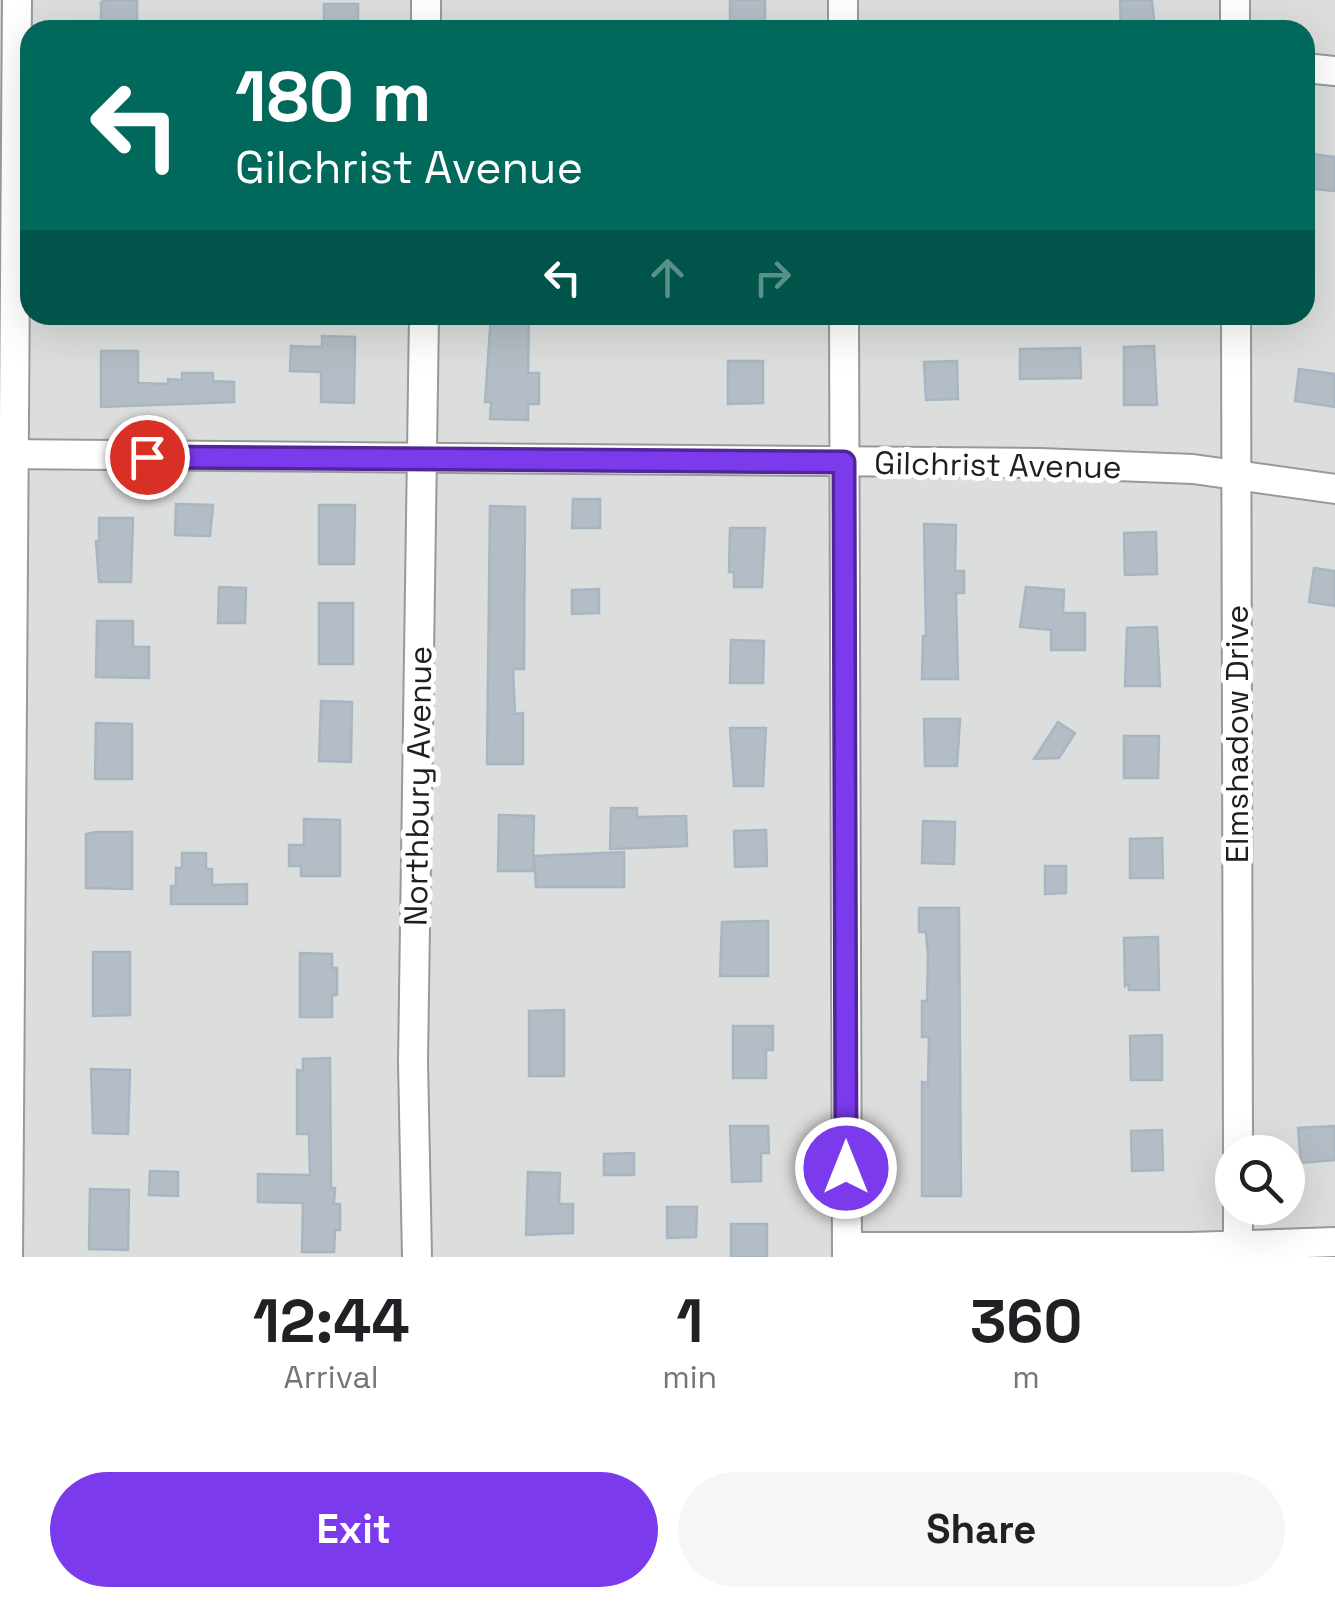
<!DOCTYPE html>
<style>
:root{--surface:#fff;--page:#f6f6f6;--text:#202124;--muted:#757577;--accent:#7c3aed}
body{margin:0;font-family:"Space Grotesk",sans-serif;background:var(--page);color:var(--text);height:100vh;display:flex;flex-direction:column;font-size:38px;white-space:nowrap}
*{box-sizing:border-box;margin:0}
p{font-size:32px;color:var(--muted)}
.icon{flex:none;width:55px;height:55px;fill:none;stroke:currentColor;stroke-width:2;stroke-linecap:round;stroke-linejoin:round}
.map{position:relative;height:1257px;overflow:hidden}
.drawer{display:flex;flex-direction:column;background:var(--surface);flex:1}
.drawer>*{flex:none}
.top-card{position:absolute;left:20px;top:20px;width:1295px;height:305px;border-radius:30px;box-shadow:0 10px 40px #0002;background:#00695c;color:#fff;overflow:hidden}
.fabs{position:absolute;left:1215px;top:1135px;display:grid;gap:20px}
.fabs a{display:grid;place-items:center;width:90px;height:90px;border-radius:50%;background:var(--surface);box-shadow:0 10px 40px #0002;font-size:50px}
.pin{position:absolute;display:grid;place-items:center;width:85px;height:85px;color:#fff;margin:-42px;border:5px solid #fff;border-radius:50%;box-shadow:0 2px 10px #0007}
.me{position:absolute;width:110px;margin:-55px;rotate:0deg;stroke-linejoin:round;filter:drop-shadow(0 0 8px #0008)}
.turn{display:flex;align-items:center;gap:35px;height:210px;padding:0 50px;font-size:45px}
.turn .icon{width:130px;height:130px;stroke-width:2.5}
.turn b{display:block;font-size:70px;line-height:85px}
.lanes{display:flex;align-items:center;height:95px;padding:0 50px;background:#0003;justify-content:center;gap:50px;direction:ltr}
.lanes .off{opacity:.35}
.eta{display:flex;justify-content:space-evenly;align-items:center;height:170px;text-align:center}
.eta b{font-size:60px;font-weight:700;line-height:70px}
.primary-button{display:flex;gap:20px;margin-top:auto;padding:20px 50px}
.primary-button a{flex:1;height:115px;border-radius:60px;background:var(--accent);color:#fff;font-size:40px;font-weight:700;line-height:115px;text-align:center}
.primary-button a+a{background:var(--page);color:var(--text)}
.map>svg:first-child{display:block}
</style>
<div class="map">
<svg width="1335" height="1257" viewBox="0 0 1335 1257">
<rect width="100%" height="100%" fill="#e5e9f0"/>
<path fill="#dcdddd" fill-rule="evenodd" d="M0 0H1335V1257H0ZM30 30H1305V315H30ZM1232 1152H1288V1208H1232Z"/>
<g fill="#b4bdc5" stroke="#a6b7c3" stroke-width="2.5">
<polygon points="106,0 137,0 137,30 101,30 101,2"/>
<rect x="730" y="0" width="35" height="22"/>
<polygon points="1120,0 1152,0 1155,30 1121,30"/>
<rect x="324" y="4" width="34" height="26"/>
<polygon points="1305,153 1335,157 1335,191 1305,188"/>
<polygon points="491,315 529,315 528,373 539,373 539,404 528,404 528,420 490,419 491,402 485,402"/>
<polygon points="322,336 355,337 354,403 321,402 321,372 290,371 291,346 322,347"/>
<polygon points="1154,346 1157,405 1124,405 1124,347"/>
<polygon points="1080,348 1081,378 1020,379 1020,349"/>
<polygon points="101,351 138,351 138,383 168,384 168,379 182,380 182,373 213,373 213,381 234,382 234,402 101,407"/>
<polygon points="728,361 763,361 763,403 728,404"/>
<polygon points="957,361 958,399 926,400 924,362"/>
<polygon points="1299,369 1335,374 1335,407 1295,401"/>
<polygon points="573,499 600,499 600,528 572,528"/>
<polygon points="176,504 213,505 210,536 175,535"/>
<polygon points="319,505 355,505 354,564 319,564"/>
<polygon points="490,506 525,507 524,669 513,669 515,714 523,713 523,764 487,764"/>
<polygon points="99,518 133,518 131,582 99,582 96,541 99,541"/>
<polygon points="924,524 956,525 955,571 964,571 964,593 956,593 958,679 922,679 923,636 926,636"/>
<polygon points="730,528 765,528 762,587 734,587 734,572 729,572"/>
<polygon points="1156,532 1157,574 1125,575 1124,533"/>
<polygon points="1314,568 1335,571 1335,606 1309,602"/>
<polygon points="219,587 246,588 245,623 218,623"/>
<polygon points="1026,587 1064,590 1063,613 1085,613 1085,650 1051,650 1051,630 1020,627"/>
<polygon points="599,589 599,613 572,614 572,590"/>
<rect x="319" y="603" width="34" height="61"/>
<polygon points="97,621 133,621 133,647 149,647 149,678 96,677"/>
<polygon points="1157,627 1160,686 1125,686 1127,628"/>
<polygon points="731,640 764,641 763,683 730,683"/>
<polygon points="321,701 352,702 351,762 319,761"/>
<polygon points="924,719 960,719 957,766 925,766"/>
<polygon points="1058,722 1075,733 1059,758 1034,759"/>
<polygon points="96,723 132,724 132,779 95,779"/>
<polygon points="730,728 766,728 763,786 734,786"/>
<polygon points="1124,736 1159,736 1158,778 1124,778"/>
<polygon points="611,808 637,808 637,817 686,816 687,846 610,849"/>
<polygon points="499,815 534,816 533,871 498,871"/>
<polygon points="304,819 340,820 340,876 301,876 301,866 289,866 289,845 304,845"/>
<polygon points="923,821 955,822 954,864 922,863"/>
<polygon points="766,830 767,866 735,867 734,831"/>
<polygon points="96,832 132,832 132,889 86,888 86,834"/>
<polygon points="1162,838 1163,878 1130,878 1130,839"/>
<polygon points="624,852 624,887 536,887 534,856"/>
<polygon points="182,853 206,853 206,869 212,869 212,885 247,884 247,904 171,904 171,886 176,886 176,868 182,868"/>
<polygon points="1045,866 1066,866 1066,893 1045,894"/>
<polygon points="919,908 959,908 961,1196 922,1196 922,1082 928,1083 929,1037 922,1037 922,1001 927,1001 928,957 926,932 919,932"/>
<polygon points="768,921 768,976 720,976 722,922"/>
<polygon points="1158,937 1159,990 1129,990 1128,983 1125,986 1124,938"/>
<polygon points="93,952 130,952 130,1015 93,1016"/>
<polygon points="300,953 332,954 332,968 337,968 337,995 332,995 332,1017 300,1017"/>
<polygon points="564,1010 564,1076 529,1076 529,1011"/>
<polygon points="733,1026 773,1026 773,1050 766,1050 766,1078 733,1078"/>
<polygon points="1162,1035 1162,1080 1131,1080 1130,1036"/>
<polygon points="330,1058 331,1188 335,1188 334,1204 340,1204 340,1230 335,1230 334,1252 302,1252 303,1203 258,1202 258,1174 310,1175 309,1134 297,1134 297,1070 303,1071 303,1059"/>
<polygon points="91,1069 130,1070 128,1134 93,1133"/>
<polygon points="730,1126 768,1126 769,1153 761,1153 761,1181 732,1182"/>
<polygon points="1335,1126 1335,1160 1301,1163 1298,1128"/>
<polygon points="1162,1130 1163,1170 1132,1171 1131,1131"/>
<polygon points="634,1153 634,1175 604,1175 604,1154"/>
<polygon points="150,1171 178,1172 178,1196 149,1195"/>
<polygon points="528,1172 560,1173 559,1204 573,1204 573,1233 526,1235"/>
<polygon points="90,1189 129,1190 128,1250 89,1249"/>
<polygon points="667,1207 697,1207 696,1237 667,1238"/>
<rect x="731" y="1224" width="36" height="33"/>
</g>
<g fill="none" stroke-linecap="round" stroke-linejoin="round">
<g stroke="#999" stroke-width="32">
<g id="street">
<polyline points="843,0 843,30"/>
<polyline points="1235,0 1235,30"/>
<polyline points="426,30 426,0"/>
<polyline points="1305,68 1335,71"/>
<polyline points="844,315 847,1257"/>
<polyline points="1236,315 1238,1152"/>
<polyline points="0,454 1040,463 1193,469 1335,489"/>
<polyline points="1238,1208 1238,1257"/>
<polyline points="847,1247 1191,1247 1335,1242"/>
<polyline points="8,1257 17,0"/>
<polyline points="417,1257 413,1062 424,315"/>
</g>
</g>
<use href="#street" stroke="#fff" stroke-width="28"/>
</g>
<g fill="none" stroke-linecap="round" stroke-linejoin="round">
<g stroke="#51269a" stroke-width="25">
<polyline id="route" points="147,457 844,462 846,1168"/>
</g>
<use href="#route" stroke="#7c3aed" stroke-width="18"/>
</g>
<g text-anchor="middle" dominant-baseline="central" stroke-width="10" stroke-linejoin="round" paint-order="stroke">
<g font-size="32" fill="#1f1f1f" stroke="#fff">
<text transform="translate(998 465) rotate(1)">Gilchrist Avenue</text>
<text transform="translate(1237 734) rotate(-90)">Elmshadow Drive</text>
<text transform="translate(418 786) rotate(-89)">Northbury Avenue</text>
</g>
</g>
</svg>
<div class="fabs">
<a><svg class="icon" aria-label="search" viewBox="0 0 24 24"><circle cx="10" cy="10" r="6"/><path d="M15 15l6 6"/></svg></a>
</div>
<div class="pin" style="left:147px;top:457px;background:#d93025"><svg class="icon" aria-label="arrive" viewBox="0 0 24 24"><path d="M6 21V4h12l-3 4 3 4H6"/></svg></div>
<svg class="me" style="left:846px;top:1168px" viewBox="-20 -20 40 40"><circle r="17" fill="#7c3aed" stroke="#fff" stroke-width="3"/><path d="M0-11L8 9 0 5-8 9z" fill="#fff"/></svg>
<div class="top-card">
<div class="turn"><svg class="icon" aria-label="left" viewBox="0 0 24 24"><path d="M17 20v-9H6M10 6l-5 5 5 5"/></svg><div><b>180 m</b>Gilchrist Avenue</div></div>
<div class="lanes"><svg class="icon" aria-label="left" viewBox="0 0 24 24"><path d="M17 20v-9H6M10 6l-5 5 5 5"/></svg><svg class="icon off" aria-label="ahead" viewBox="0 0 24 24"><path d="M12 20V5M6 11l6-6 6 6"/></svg><svg class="icon off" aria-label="right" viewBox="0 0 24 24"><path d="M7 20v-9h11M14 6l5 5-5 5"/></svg></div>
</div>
</div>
<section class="drawer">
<div class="eta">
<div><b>12:44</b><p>Arrival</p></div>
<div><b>1</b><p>min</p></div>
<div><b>360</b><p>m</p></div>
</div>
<div class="primary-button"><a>Exit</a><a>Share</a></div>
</section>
